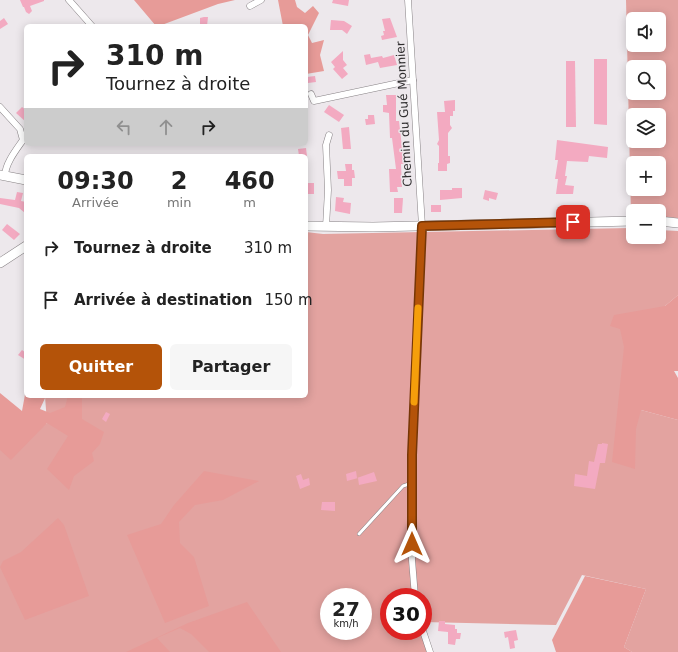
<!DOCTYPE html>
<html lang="fr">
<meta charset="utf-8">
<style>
:root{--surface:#fff;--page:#f6f6f6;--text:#222;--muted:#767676;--accent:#b45309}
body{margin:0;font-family:"DejaVu Sans",sans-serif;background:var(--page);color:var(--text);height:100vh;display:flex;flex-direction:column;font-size:15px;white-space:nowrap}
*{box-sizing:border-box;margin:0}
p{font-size:13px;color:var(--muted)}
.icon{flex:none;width:22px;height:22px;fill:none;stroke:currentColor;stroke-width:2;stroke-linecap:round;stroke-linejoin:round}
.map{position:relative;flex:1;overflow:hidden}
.panel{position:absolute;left:24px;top:154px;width:284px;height:244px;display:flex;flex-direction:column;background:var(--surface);border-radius:6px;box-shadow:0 2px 10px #0003}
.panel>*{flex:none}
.hud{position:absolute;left:24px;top:24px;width:284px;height:122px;border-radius:6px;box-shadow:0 2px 10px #0003;background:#fff;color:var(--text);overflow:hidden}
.tools{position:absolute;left:626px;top:12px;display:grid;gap:8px}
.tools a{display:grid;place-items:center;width:40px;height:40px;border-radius:6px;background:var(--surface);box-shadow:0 2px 10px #0003;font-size:20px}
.speed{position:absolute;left:320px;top:588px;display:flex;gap:8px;font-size:20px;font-weight:700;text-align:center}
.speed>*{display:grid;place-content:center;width:52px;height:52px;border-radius:50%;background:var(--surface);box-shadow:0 2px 10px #0003;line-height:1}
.speed small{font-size:10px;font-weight:400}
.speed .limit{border:6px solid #d22;background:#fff;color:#111}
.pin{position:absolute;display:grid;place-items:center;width:34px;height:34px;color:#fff;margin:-17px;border-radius:8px;box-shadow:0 2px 6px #0006}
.me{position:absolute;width:44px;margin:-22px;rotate:0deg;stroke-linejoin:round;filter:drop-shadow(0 0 3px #0008)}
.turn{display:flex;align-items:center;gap:14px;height:84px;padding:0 16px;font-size:18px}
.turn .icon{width:52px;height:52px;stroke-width:2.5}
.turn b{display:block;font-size:28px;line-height:34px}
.lanes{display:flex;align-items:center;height:38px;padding:0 16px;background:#0003;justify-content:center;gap:20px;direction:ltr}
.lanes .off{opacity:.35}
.eta{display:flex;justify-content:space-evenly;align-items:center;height:68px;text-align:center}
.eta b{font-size:24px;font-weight:600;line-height:28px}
.primary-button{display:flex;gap:8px;margin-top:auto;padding:8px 16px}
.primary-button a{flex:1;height:46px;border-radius:6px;background:var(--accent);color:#fff;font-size:16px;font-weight:600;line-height:46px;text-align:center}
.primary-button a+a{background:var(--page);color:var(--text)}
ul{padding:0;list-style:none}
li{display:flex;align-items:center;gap:12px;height:52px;padding:0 16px}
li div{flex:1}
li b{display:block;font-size:15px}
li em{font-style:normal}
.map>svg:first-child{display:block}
</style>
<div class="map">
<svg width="678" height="652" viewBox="0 0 678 652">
<rect width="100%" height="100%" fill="#ede8ec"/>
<g fill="#e3a3a0" fill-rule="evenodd">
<path d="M626 0H678V218L659 217V211H633V215H631ZM633 19H659V45H633ZM633 67H659V93H633ZM633 115H659V141H633ZM633 163H659V189H633Z"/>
<path d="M630 228H633V237H659V230L678 231V295L665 306 641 410 678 420V652H632L624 647 646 589 582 575 556 625 423 622V597H389V631H422L429 652H0V450L47 423 45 396H306V232L323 234ZM329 597H363V631H329Z"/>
</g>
<g fill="#e79b98">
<polygon points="134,0 235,0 218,4 159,26 156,26"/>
<polygon points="278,0 295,0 297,7 305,13 313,6 319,13 308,35 312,43 324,40 320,55 324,71 306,74 306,26 283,26"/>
<polygon points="678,295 678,371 674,371 678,378 678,420 641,410 636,429 635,469 612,462 624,347 620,329 610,326 614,315 665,306"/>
<polygon points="26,389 26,396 46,396 40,409 50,413 65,407 68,396 82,396 82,419 104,432 100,444 92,453 94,461 74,476 69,490 47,469 68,436 47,423 11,460 0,450 0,393 22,411"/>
<polygon points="204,471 259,481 223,500 195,505 179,522 180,543 194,557 209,606 165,623 127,535 161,524 174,505"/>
<polygon points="58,518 64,525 89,596 25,620 0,567 3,561 21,552"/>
<polygon points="585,576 646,589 624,647 632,652 556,652 552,640"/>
<polygon points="247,602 281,652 209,652 191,634 180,628 157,638 170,652 126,652 188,623"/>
</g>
<g fill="#f3aac1">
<polygon points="20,0 44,0 44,1 30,6 32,11 29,14 26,12 24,7 23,7"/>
<polygon points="333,0 349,0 348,6 332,3"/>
<polygon points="204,17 208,17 207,26 200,26 200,18"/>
<polygon points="4,18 8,24 0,29 0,21"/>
<polygon points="390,18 397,37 382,40 381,36 384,35 383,31 385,31 382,19"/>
<polygon points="331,20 344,21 352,26 347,34 342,30 330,30"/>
<polygon points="343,51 343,60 347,65 343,68 348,74 342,79 333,69 335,67 331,62"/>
<polygon points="370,54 371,58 382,56 383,58 394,55 397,65 380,68 378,62 366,65 364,55"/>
<polygon points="594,59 607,59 607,125 594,124"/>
<polygon points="566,61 575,61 576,127 566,127"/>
<polygon points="315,76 316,82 308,83 307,77"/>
<polygon points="386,95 396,95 396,121 399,121 402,147 404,147 404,164 401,164 402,187 397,187 398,192 390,192 389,169 396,169 392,138 390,138 389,113 383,112 383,105 387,105"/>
<polygon points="455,100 455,111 453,111 453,116 450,116 450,125 452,128 448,133 448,156 450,156 450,163 447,164 447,171 438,171 438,163 439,163 439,146 437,144 439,140 437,112 445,112 444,101"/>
<polygon points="329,105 344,115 339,122 324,112"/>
<polygon points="22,107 26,110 26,122 16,113"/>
<polygon points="368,115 374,115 375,124 366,125 365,119 368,119"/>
<polygon points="349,127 351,149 343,149 341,128"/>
<polygon points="557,140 608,147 607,158 589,156 588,162 567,161 565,176 567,176 565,185 574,186 573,194 556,194 558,179 555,179 558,160 555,160"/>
<polygon points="306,148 307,156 299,156 298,149"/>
<polygon points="345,164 352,164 352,170 354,170 355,178 352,178 352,186 344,186 344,179 338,179 337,171 346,171"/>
<rect x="306" y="183" width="8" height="11"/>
<polygon points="452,188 462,188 462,198 440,200 440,190 452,190"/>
<polygon points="485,190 498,193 496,200 489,198 489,201 483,199"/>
<polygon points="17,192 23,193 21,201 26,202 25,213 19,208 0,204 0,198 15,200"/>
<polygon points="336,197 344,198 343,202 351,203 350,214 335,211"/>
<polygon points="394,198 403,198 402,213 394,213"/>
<rect x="431" y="205" width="10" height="7"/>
<polygon points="7,224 20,234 14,240 2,230"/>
<polygon points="22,350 26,353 26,360 18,355"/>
<polygon points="106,412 110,414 106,422 102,419"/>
<polygon points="602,443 608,444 605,463 600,463 595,489 574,486 575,474 587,476 589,461 594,462 598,444 602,444"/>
<polygon points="356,471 357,478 374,472 377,481 359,485 358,478 347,481 346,474"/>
<polygon points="301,474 303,480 309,478 310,485 300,489 296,476"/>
<polygon points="322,502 335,502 335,511 321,510"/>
<polygon points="439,621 445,621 445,624 455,625 455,629 457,629 457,633 461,633 460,639 456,639 455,645 448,644 448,632 438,631"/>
<polygon points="516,630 518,640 514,641 515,648 510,649 508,637 505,638 504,632"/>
</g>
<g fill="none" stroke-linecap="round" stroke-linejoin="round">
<g stroke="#878285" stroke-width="4">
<polyline id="lane" points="359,534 403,486 412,483"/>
</g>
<g stroke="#878285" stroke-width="7">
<g id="street">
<polyline points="69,0 92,26"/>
<polyline points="408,0 422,226 412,455 412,560 415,597"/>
<polyline points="250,6 261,0"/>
<polyline points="311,94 314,101 413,80"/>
<path d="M0 107 20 129 23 140C16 150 5 164 5 176"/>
<polyline points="326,227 328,190 326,145 329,135"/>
<polyline points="423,631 430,652"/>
</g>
</g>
<g stroke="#878285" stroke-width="10">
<g id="secondary">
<polyline points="0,175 26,180"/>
<polyline points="659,221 678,223"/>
<polyline points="306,226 373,227 633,221"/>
<polyline points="0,263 26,246"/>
</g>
</g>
<use href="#lane" stroke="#fff" stroke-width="3"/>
<use href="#street" stroke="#fff" stroke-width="6"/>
<use href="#secondary" stroke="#fff" stroke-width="9"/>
</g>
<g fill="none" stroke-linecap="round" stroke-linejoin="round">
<g stroke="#753606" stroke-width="10">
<polyline id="route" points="412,544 412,455 422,226 573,222"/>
</g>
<use href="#route" stroke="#b45309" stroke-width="7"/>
<polyline stroke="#f59e0b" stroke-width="7" points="414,402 418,308"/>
</g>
<g text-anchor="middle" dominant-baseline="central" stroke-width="3" stroke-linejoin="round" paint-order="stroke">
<g font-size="12" fill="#2f2d2e" stroke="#ede8ec">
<text transform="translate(404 114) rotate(-93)">Chemin du Gué Monnier</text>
</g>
</g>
</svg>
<div class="tools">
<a><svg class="icon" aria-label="sound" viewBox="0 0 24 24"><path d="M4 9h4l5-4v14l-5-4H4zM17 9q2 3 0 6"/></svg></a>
<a><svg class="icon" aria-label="search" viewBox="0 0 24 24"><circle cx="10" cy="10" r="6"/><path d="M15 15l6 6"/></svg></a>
<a><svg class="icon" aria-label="layers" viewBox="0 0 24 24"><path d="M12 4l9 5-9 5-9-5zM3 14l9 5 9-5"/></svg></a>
<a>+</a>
<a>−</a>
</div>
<div class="speed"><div>27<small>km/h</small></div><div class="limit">30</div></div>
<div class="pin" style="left:573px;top:222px;background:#d93025"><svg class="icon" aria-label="arrive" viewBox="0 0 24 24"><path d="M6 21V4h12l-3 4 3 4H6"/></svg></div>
<svg class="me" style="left:412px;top:544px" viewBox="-20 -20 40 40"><path d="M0-17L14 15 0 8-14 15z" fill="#b45309" stroke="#fff" stroke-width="4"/></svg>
<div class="hud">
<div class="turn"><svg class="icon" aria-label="right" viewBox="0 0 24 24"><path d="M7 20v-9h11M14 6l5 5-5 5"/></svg><div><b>310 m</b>Tournez à droite</div></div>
<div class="lanes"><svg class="icon off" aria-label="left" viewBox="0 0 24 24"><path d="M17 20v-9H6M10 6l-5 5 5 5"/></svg><svg class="icon off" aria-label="ahead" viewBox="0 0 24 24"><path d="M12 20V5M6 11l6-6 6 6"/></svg><svg class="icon" aria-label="right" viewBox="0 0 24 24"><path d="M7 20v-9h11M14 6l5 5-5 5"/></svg></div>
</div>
<section class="panel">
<div class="eta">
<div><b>09:30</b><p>Arrivée</p></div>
<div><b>2</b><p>min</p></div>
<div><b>460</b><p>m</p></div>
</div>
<ul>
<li><svg class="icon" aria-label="right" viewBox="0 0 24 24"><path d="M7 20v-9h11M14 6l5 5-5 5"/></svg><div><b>Tournez à droite</b></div><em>310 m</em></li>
<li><svg class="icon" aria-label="arrive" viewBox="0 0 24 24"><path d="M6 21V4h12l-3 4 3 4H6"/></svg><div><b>Arrivée à destination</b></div><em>150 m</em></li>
</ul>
<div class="primary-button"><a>Quitter</a><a>Partager</a></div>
</section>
</div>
